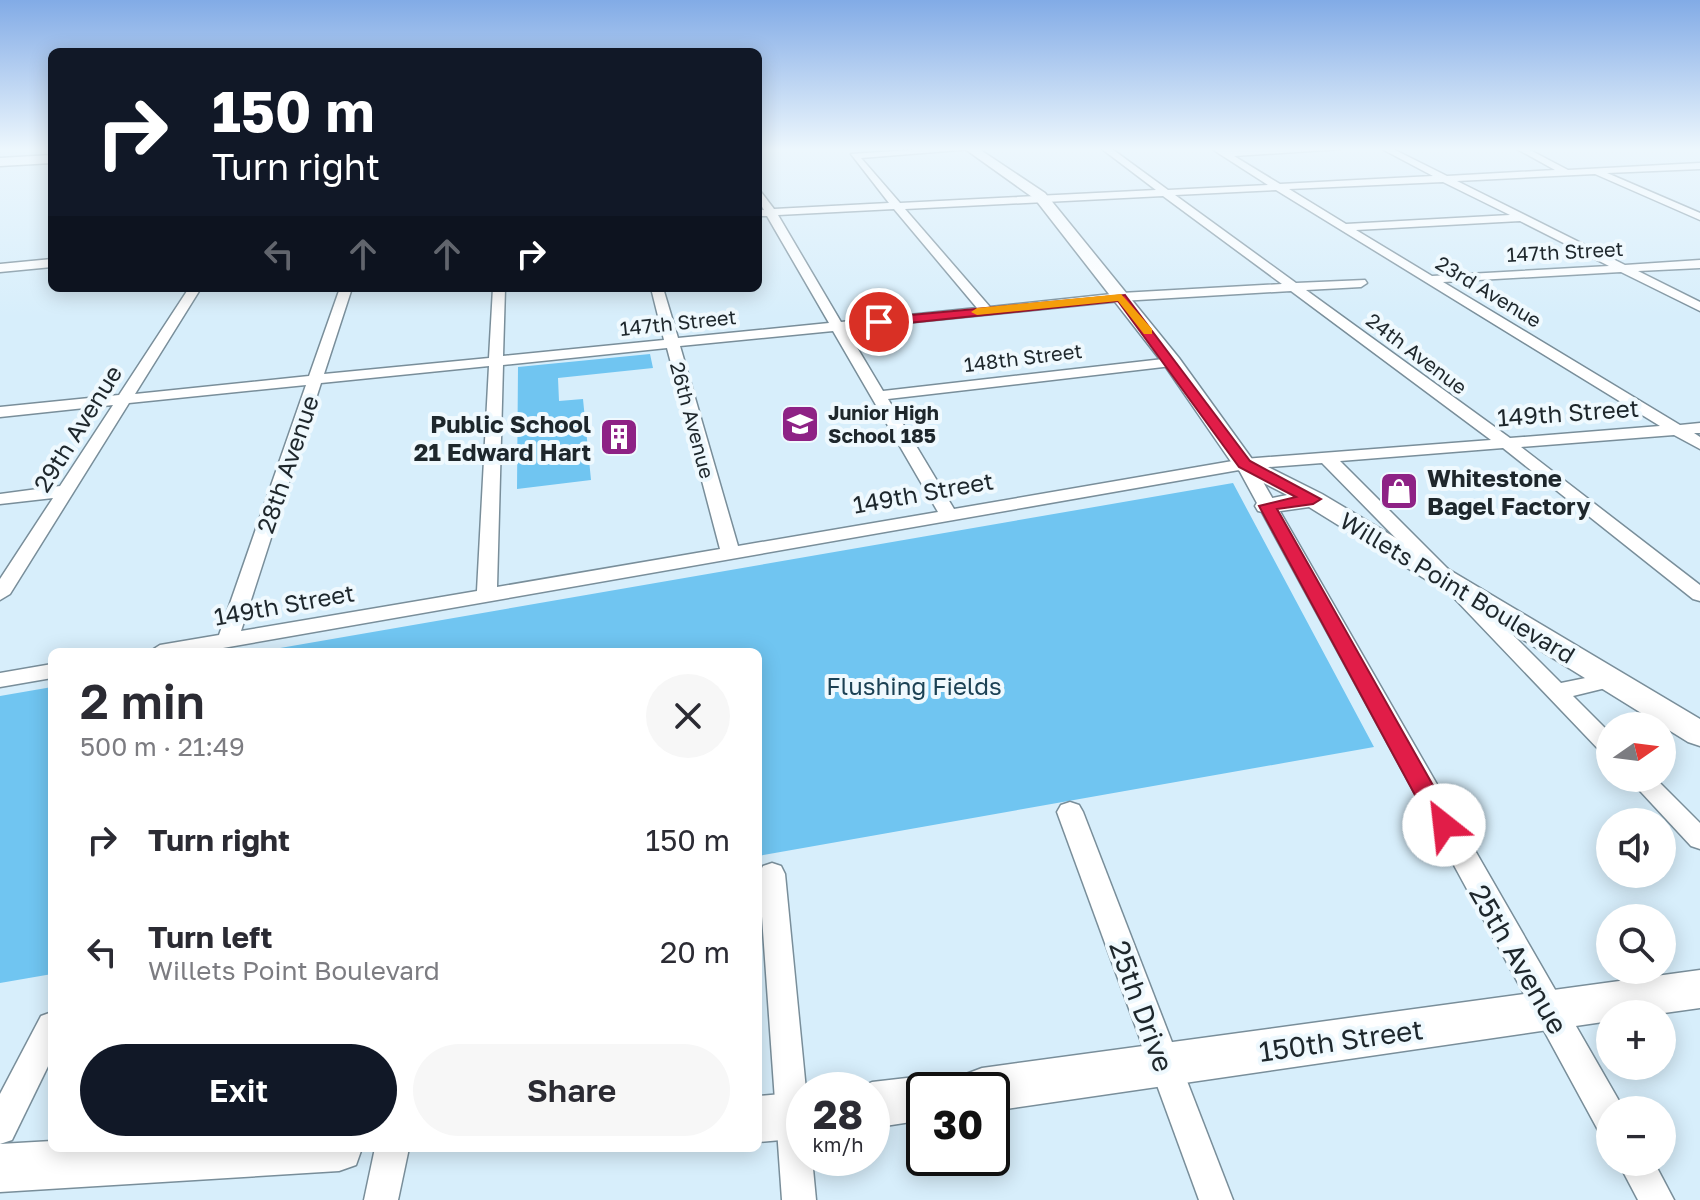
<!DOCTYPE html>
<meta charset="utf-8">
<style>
:root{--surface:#fff;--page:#f7f7f7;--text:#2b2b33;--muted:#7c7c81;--accent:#111827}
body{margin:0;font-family:"Golos Text",sans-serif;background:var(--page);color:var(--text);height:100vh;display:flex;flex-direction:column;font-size:30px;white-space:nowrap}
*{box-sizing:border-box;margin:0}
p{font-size:26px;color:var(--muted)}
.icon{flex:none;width:44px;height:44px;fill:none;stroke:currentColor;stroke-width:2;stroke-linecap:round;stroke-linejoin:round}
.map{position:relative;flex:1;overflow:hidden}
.panel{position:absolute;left:48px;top:648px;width:714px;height:504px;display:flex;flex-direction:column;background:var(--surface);border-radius:12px;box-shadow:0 4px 20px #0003}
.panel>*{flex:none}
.banner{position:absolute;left:48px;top:48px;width:714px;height:244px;border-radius:12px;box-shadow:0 4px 20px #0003;background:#111827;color:#fff;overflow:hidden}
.needle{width:52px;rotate:76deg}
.buttons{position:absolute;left:1596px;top:712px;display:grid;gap:16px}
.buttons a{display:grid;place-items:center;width:80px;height:80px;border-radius:50%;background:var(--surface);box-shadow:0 4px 20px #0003;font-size:40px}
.speed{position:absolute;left:786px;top:1072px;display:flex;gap:16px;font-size:40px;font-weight:700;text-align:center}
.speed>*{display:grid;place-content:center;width:104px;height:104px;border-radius:50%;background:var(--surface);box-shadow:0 4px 20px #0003;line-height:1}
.speed small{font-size:20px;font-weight:400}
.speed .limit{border:4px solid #111;border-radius:12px;background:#fff;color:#111}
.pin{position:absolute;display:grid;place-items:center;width:68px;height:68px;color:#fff;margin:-34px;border:4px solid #fff;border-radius:50%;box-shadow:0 2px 8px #0007}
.me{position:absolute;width:88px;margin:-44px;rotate:331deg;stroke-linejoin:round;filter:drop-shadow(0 0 6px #0008)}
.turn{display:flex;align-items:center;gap:28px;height:168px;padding:0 32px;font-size:36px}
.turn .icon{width:104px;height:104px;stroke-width:2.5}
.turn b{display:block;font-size:56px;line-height:68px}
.lanes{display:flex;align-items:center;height:76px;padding:0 32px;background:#0003;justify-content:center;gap:40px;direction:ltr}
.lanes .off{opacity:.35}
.round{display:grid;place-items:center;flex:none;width:84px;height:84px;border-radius:42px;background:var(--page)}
.headline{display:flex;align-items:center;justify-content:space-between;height:136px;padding:0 32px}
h1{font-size:48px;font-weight:600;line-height:60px}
.primary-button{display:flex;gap:16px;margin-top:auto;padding:16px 32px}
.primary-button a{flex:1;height:92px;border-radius:48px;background:var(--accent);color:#fff;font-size:32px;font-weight:600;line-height:92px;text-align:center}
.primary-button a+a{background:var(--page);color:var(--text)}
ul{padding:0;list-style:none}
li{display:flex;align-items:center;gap:24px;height:112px;padding:0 32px}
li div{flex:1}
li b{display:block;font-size:30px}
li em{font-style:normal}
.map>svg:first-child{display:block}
</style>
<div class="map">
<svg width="1700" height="1200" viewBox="0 0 1700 1200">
<rect width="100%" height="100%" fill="#d7eefb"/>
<g fill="#70c5f1">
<polygon points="650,354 653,368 558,378 559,401 583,399 591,480 517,489 518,367"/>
<polygon points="1233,483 1374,747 758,856 758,652 257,652"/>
<polygon points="52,687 52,974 0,983 0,696"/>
</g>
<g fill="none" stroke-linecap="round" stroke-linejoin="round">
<g stroke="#798e9a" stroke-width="3">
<g id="street">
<path d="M927 149H972L861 158 900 203 1156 190 1102 149H1112L1168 190 1268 185 1212 149H1341L1234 156 1280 184 1433 176 1382 149H1393L1447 176 1555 170 1517 149H1528L1568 170 1700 163V169L1607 173 1700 213V220L1595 174 1457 181 1625 265 1700 260V268L1638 271 1700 302V311L1621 272 1443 282 1680 425 1700 423V433H1694L1700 437V449L1674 435 1521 447 1700 585V601L1693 599 1503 448 1340 461 1447 568 1450 572 1447 576H1433L1322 463 1255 468 1622 1106 1623 1110H1610V1134L1598 1130 1239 470 200 652H149L160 645 219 635 306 385 129 403 10 594 0 600V579L53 498 0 504V494L60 486 113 405 0 417V407L119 395 189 288H201L135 394 309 376 340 288H352L324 374 489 358 493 288H505L503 356 664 340 651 288H663L678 338 829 323 767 216H758V210H764L758 200V188L774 209 889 203 851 154ZM1443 182 1510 215 1346 224 1289 189ZM1276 190 1660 426 1510 438 1306 290 1361 287 1367 283 1365 280 1296 283 1175 195ZM1163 196 1282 284 1121 293 990 307 905 209ZM894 209 977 308 841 322 778 215ZM1520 221 1609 266 1432 276 1356 230ZM1291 291 1491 440 1244 459 954 509 888 399 1172 366 1179 362 1172 358 883 391 846 329 1121 301ZM833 331 938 512 738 546 680 346ZM667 348 720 549 497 587 503 365ZM489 366 477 591 241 631 321 383Z"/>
<polygon points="52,259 52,267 0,272 0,264"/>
<polygon points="1462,589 1469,591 1561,683 1610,673 1618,675 1621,680 1618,685 1573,696 1610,733 1610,756 1602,753 1455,599 1452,595"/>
<polygon points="52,664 52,678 0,687 0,673"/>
<polygon points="1628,778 1655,778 1700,823 1700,849 1691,846"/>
<polygon points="1070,802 1079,805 1083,812 1233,1200 1199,1200 1057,812 1061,805"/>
<polygon points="772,863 781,866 785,874 806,1090 804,1158 812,1158 816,1200 782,1200 759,874 763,866"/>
<polygon points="52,1012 52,1058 12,1140 0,1144 0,1094 41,1016"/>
<polygon points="375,1148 409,1148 398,1200 364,1200"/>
<polygon points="1618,1162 1654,1162 1674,1200 1638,1200"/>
</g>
</g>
<g stroke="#798e9a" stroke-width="3">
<g id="secondary">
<polygon points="965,149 979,149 1045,193 1179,358 1252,459 1322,494 1700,719 1700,746 1688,742 1309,507 1267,513 1258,511 1255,506 1258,501 1287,495 1236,469 1165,366 1035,199"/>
<polygon points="52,155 52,163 0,166 0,158"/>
<polygon points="1700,970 1700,1008 1657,1014 1610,1014 1610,1021 992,1111 992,1090 960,1090 966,1074 982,1068"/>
<polygon points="924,1076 940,1082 943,1090 924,1090 924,1120 872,1128 872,1090 856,1089 872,1082"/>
<polygon points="804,1092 804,1138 758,1142 758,1096"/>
<polygon points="52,1141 52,1148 362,1148 356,1165 339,1171 0,1192 0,1144"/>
</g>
</g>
<use href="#street" fill="#fff" fill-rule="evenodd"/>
<use href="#secondary" fill="#fff" fill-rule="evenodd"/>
</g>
<linearGradient id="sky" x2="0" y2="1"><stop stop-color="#82abe6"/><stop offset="0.47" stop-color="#edf7fd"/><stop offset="1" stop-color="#edf7fd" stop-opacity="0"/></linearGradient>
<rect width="1700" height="317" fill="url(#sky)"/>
<polygon fill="#e11d48" stroke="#92132f" stroke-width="2" points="1125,295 1250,461 1321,499 1313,504 1277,509 1452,819 1455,825 1452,832 1435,832 1259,506 1296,497 1239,467 1118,301 879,326 873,322 879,318"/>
<polygon fill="#f59e0b" points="1121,294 1152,329 1152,334 1144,334 1118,301 977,315 971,312 977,308"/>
<defs>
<g id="school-square" transform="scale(2)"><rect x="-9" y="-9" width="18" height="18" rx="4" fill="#8e2285" stroke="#eff9fe"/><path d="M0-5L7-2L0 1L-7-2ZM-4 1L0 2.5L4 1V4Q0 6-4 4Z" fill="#fff"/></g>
<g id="building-square" transform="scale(2)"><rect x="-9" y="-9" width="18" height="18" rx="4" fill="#8e2285" stroke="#eff9fe"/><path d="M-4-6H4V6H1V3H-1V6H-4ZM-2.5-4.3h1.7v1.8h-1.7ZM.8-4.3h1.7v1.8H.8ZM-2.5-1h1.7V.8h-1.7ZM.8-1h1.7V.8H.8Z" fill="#fff"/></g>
<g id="shop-square" transform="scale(2)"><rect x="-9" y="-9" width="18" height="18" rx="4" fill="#8e2285" stroke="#eff9fe"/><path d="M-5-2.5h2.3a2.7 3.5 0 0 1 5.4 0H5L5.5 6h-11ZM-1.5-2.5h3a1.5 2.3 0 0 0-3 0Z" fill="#fff"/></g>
</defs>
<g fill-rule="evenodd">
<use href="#school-square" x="800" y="424"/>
<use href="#building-square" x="619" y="437"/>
<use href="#shop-square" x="1399" y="491"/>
</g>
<g text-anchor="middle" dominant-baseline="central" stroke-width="8" stroke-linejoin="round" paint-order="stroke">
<g font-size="20" fill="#1e272c" stroke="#eff9fe">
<text transform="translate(1565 251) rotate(-3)">147th Street</text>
<text transform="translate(1489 291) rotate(31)">23rd Avenue</text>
<text transform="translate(678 322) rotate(-6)">147th Street</text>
<text transform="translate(1417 353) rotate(37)">24th Avenue</text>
<text transform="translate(1023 357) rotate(-7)">148th Street</text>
<text transform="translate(693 420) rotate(75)">26th Avenue</text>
</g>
<g font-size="20" font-weight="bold" fill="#1e272c" stroke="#eff9fe" text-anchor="start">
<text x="828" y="412">Junior High<tspan x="828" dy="23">School 185</tspan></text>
</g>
<g font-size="24" fill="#1e272c" stroke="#eff9fe">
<text transform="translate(1568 412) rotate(-4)">149th Street</text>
<text transform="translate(77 428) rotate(-58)">29th Avenue</text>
<text transform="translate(287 464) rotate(-71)">28th Avenue</text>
<text transform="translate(923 492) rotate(-10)">149th Street</text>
<text transform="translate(1458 587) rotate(31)">Willets Point Boulevard</text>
<text transform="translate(284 604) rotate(-10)">149th Street</text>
</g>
<g font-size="24" font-weight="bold" fill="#1e272c" stroke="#eff9fe" text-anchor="end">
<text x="591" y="423">Public School<tspan x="591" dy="28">21 Edward Hart</tspan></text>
<text x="1427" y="477" text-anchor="start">Whitestone<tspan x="1427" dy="28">Bagel Factory</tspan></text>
</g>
<g font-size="24" fill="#1b4154" stroke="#eff9fe">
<text x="914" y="685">Flushing Fields</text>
</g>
<g font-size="28" fill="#1e272c" stroke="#eff9fe">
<text transform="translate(1519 959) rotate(60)">25th Avenue</text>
<text transform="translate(1142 1006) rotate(70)">25th Drive</text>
<text transform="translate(1341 1040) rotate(-8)">150th Street</text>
</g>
</g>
</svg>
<div class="buttons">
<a><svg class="needle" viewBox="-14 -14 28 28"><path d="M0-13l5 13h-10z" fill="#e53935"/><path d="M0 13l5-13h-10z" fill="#7c7c81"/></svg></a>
<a><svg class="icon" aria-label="sound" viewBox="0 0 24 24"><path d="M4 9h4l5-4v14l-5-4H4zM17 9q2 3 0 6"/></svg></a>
<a><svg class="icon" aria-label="search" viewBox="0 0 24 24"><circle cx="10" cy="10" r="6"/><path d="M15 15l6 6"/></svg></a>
<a>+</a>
<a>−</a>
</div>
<div class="speed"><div>28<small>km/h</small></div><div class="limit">30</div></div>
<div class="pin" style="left:879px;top:322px;background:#d93025"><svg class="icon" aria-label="arrive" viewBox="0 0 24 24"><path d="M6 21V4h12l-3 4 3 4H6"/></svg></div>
<svg class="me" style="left:1444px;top:825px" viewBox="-20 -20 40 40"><circle r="19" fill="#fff"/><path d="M0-13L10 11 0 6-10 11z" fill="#e11d48"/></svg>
<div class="banner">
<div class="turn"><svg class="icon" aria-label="right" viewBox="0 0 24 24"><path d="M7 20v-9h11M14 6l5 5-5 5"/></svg><div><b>150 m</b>Turn right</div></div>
<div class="lanes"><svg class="icon off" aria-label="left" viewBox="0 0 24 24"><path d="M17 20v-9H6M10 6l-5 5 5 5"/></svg><svg class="icon off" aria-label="ahead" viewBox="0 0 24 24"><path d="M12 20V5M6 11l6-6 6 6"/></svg><svg class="icon off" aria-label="ahead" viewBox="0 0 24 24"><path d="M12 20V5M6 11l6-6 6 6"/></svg><svg class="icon" aria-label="right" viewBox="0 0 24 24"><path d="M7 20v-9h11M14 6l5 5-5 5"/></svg></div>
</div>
<section class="panel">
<div class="headline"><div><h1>2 min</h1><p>500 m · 21:49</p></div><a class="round"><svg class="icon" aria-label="close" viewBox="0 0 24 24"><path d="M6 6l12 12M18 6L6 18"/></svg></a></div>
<ul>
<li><svg class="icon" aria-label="right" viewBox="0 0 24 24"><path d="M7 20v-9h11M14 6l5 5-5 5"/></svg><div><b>Turn right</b></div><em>150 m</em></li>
<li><svg class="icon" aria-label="left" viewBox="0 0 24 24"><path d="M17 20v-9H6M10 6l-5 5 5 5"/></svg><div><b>Turn left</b><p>Willets Point Boulevard</p></div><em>20 m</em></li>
</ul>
<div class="primary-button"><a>Exit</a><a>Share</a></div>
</section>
</div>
